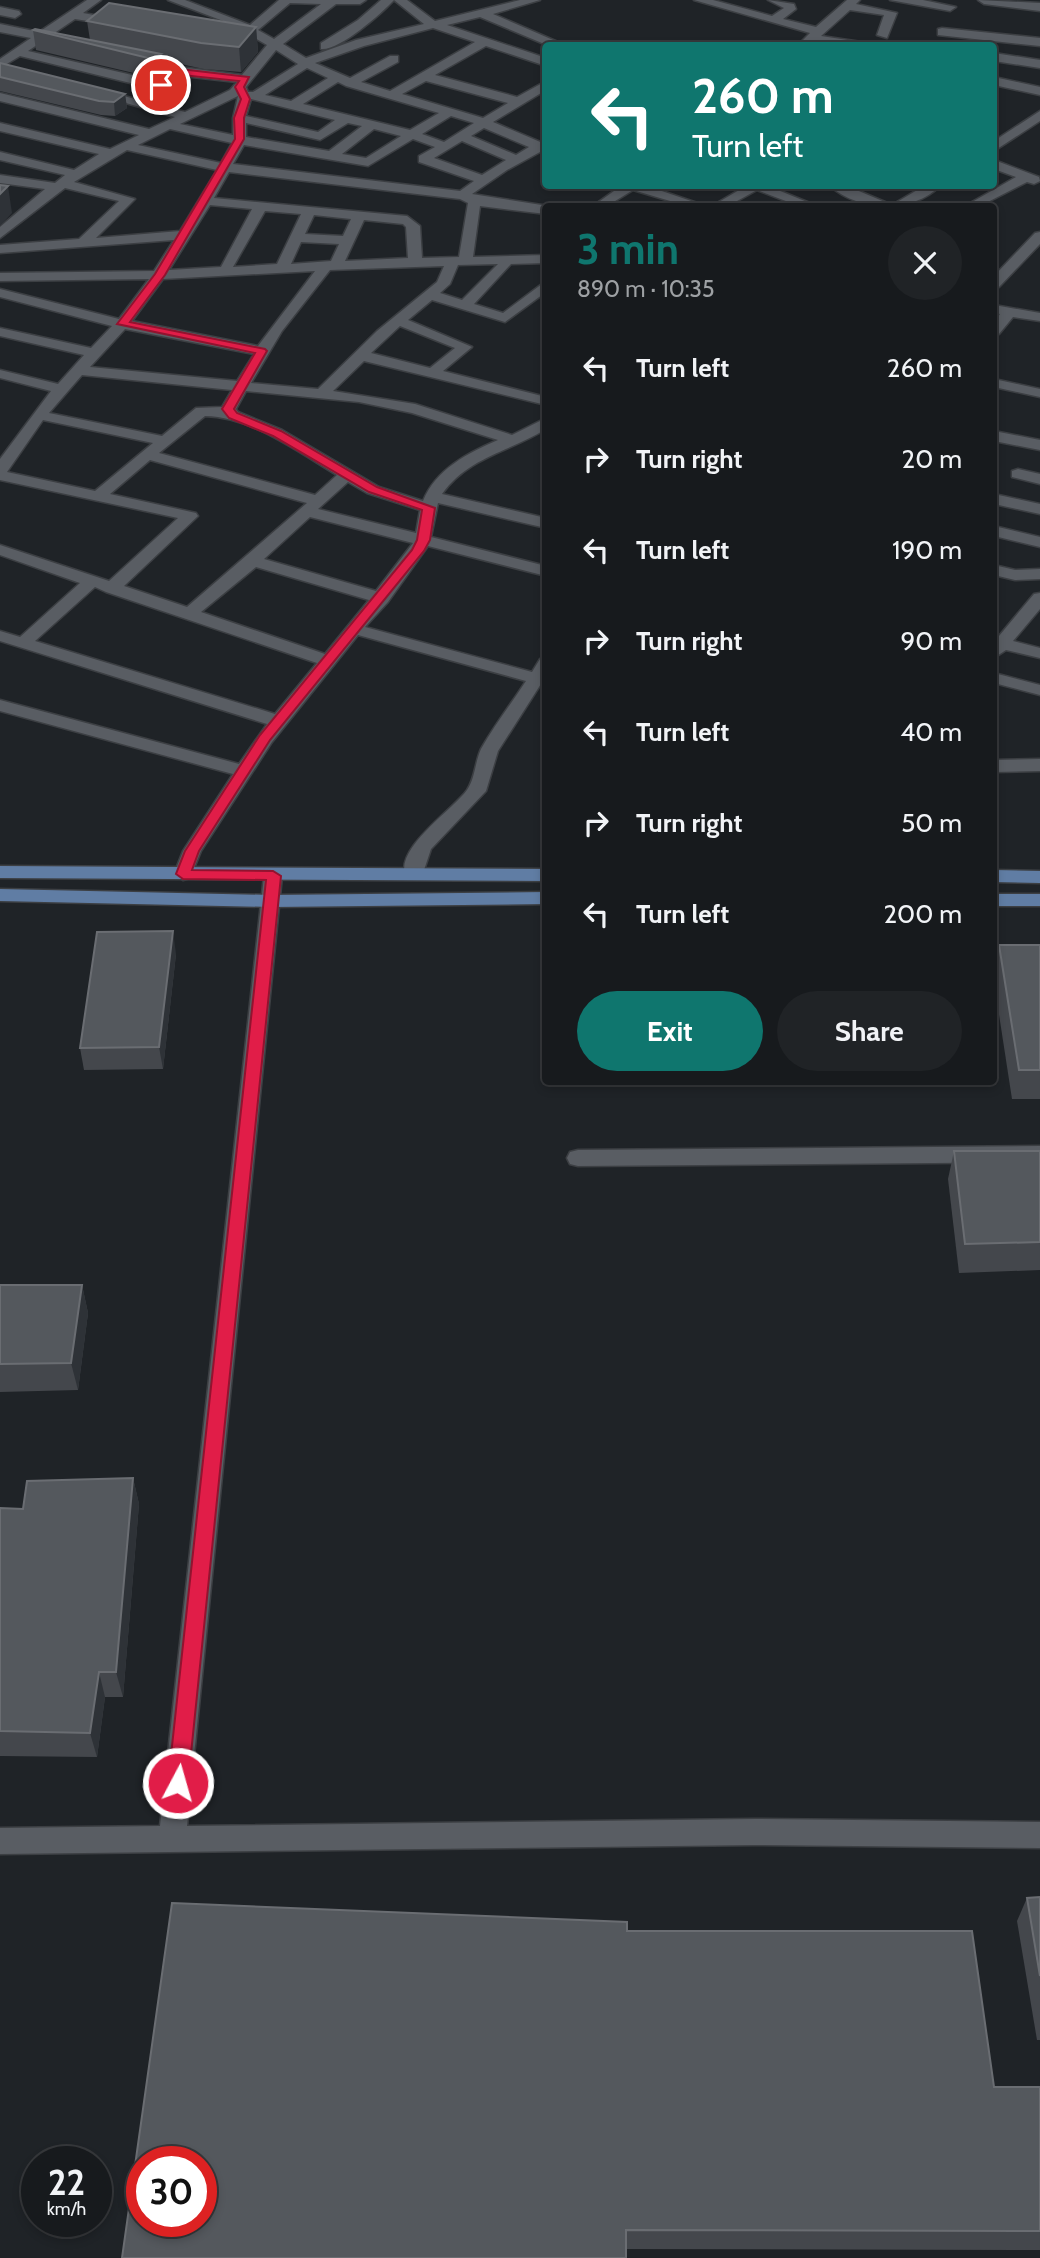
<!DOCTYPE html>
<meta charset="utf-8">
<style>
:root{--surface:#171a1d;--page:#202326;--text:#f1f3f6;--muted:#9ea1a4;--line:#36383b;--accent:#0f766e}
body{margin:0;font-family:Cabin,sans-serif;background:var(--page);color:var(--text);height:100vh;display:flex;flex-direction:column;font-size:26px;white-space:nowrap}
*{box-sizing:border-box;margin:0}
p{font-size:23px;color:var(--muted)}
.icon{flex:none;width:38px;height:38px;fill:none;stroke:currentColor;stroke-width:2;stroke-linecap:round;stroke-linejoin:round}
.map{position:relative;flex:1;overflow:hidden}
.details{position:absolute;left:542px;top:203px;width:455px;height:882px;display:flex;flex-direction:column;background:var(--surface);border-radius:7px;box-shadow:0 4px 10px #0003,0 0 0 2px var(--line)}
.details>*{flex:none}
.banner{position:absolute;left:542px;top:42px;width:455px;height:147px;border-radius:7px;box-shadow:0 4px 10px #0003,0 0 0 2px var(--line);background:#0f766e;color:#fff;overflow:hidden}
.speed{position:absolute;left:21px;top:2146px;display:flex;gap:14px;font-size:35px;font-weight:700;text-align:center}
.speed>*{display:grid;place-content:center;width:91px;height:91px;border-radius:50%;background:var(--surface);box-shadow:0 4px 10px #0003,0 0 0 2px var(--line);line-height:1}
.speed small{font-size:18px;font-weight:400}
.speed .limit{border:10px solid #d22;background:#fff;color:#111}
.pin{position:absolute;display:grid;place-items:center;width:60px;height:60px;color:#fff;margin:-30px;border:4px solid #fff;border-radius:50%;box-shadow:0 2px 7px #0007}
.me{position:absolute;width:77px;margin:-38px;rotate:6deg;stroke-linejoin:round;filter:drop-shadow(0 0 5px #0008)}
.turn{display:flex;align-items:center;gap:24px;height:147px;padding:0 35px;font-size:32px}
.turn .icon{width:91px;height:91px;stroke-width:2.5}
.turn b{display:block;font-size:49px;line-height:60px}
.round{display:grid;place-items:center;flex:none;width:74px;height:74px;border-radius:37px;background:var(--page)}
.head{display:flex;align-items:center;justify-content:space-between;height:119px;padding:0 35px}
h1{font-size:42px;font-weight:800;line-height:52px;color:var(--accent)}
.primary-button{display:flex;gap:14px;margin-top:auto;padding:14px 35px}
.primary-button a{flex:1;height:80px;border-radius:42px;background:var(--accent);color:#fff;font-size:28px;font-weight:800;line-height:80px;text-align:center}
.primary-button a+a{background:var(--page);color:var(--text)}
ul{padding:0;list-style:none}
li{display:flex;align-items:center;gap:21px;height:91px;padding:0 35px}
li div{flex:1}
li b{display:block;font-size:26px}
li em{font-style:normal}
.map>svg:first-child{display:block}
</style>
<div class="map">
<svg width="1040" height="2258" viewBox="0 0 1040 2258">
<rect width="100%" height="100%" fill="#1f2327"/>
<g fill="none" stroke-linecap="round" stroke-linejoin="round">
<g stroke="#3c3f43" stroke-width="3">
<g id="minor">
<path d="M87 0H101L83 13 121 20V26L75 19 28 51 158 81 170 73 133 67V61L242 75 267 45 231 24 168 0H185L250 25 279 0H366L360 4H336L283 44 306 58 356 40 424 24 394 0C381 14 339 51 321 49V43L358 20 381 0H407L435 21 520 0H540L493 14 567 46H549L480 17 447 25 546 58V66L486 46 435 75 517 97 546 81V90L493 122 545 144 546 154 540 152 507 170 472 194 548 206 546 214 480 206 473 257 546 255V263L511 264 474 304 503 313 546 281V292L505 322 432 300 408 320 472 347 443 371 546 397V405L364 361 333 391 415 404 512 435 546 418V429C509 452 468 457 442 494L546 518V528L438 503 431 537 546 566V576L428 546 388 602 365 627 532 672 540 659 546 658V676L498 751 486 791 431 849 421 879H407C390 851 453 810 467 790 475 779 475 762 481 749 494 726 511 704 526 681L358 635 272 742 201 851 190 878 183 880 174 874 183 851 233 774 0 711V700L239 764 267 724 0 641V631L20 637 80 583 0 555V545L109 581 178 518 0 480V459L51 391 0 378V370L58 384 84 355 0 336V328L91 348 112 326 0 297V289L119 319 149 279 0 281V273L154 271 174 240 0 253V245L79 239 119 201 65 188 0 238V227L45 189 0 183V175L55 183 65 175 0 160V152L74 170 99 154 0 131V123L110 149 139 135 0 101V93L149 129 175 117 91 93 97 89 185 112 230 90 237 82 183 76 165 88 155 89 20 56 0 68V59L31 38 0 32V24L39 32ZM290 3 321 4 274 39 258 30ZM433 28 475 42 390 91 361 82 398 62V56H390L350 78 315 63 364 46ZM276 50 298 64 253 92H248L246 87ZM307 68 328 78 291 101 265 95ZM426 81 508 103 483 118 402 94ZM338 82 346 86 439 113 410 130 303 104ZM238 96 233 118V135L180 124ZM251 99 335 120 318 132 246 116ZM451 116 474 123 444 142 422 134ZM246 123 320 140 348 123 362 126 329 151 246 137ZM484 128 529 147 516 155 471 136ZM170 129 232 143 221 163 138 145ZM374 129 401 136 366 158 342 154ZM413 139 435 147 419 156V162L474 181 460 191 233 164 244 145 368 166ZM462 141 506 160 482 175 434 158ZM127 150 217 170 180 231 96 238 135 199 74 182ZM229 172 460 199 468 203 459 257 422 258 420 226 407 216 214 198ZM210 205 252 209 221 267 169 270ZM265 211 301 214 277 264 233 267ZM314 215 351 219 343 236 305 234ZM364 220 403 224 406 227 408 258 345 261ZM301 242 339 244 331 261 291 264ZM498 264 462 300 440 293 450 284 458 265ZM444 266 437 282 377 331 318 389 251 383 282 331 330 270ZM315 271 258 346 132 321 163 279ZM400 326 455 348 430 368 371 353ZM125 329 254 354 237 381 90 367ZM82 375 232 390 222 407 196 408 162 436 49 413ZM246 391 359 402 412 413 498 440C468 453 436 469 423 501L379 487 282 430 238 412 236 409ZM205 416C252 417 297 451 337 475L315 495 159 453ZM43 420 153 443 95 491 7 472ZM150 460 307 503 187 607 124 586 198 516 196 513 110 494ZM348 482 367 493 420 510 416 533 318 509ZM310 517 413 543 376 591 264 559ZM256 567 369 600 325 654 201 612ZM95 587 106 592 317 663 275 714 35 641Z"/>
<polygon points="694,0 713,0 772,16 784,8 768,0 794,4 796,9 783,19 816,27 847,0 860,0 856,4 897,13 887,38 877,35 884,15 850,10 821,36 888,46 814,42 808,45 802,41 810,33"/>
<polygon points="890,0 923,0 956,7 950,11"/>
<polygon points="978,0 1040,3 1040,11 984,4"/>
<polygon points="0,7 19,11 21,14 15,18 0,15"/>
<polygon points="942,28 1040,38 1040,46 938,35 938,29"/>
<polygon points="994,53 1040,60 1040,68 994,61"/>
<polygon points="994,77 1040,87 1040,95 994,85"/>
<polygon points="1040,111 1040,121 994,151 994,141"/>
<polygon points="994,160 1039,177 1040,181 1034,184 1027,182 980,206 965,206 1016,177 994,169"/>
<polygon points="621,186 647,186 706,206 687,206 633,190 607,206 593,206"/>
<polygon points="746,186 768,186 817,206 799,206 757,190 728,206 712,206"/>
<path d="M830 186H847L892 205 924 186H940C912 214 859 212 830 186Z"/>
<polygon points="1040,232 1040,244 999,287 994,288 994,276 1035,233"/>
<polygon points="994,305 1040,313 1040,321 1013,317 999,334 994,335 994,322 1000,314 994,313"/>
<polygon points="994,379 1040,389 1040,397 994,387"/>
<polygon points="994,431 1040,440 1040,450 994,441"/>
<polygon points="1018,469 1040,474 1040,484 1012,477 1012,471"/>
<polygon points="994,494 1040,504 1040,514 994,504"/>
<polygon points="994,526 1040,537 1040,547 994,536"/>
<polygon points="994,565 1015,570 1040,569 1040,579 1015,580 994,575"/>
<polygon points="1040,593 1040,609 1013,641 1040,648 1040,658 1006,650 994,658 994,642 1034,594"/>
<polygon points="994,673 1040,685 1040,695 994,683"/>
<polygon points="1040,759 1040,771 994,772 994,760"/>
<polygon points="273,870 282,876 187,1826 754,1819 1040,1822 1040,1848 754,1845 0,1854 0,1828 160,1826 264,876"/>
<polygon points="1040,1146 1040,1162 578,1166 570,1164 567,1158 570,1152 578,1150"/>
</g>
</g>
<g stroke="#3c3f43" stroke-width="3">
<g id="major">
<polygon points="0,866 546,869 546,881 0,878"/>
<polygon points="994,870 1040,871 1040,883 994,882"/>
<polygon points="0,889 271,895 546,892 546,904 271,907 0,901"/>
<rect x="994" y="894" width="46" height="12"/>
</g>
</g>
<use href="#minor" fill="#595d63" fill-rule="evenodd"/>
<use href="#major" fill="#607da4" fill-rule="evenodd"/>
</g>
<g fill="#44474c">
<polygon points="87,21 256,27 258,52 241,72 204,69 162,60 163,74 155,78 36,50 33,30 90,40"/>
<polygon points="0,63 125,94 127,108 115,116 101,115 0,91"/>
<polygon points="999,945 1040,945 1040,1099 1012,1099 994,982 994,968"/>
<polygon points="176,954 163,1069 84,1070 80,1048"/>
<polygon points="954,1151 1040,1151 1040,1270 959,1273 948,1179"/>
<polygon points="0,1285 82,1285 88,1313 78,1390 0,1392"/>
<polygon points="133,1478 139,1504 123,1697 105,1697 97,1757 0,1756 0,1508 23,1509"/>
<polygon points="1040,1897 1040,2040 1037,2040 1017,1921 1027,1898"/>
<polygon points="627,1931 994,2087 1040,2087 1040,2250 626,2249"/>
</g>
<g fill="#2e3237">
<polygon points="256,27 258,52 241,72 239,47"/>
<polygon points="161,54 163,74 155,78 152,59"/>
<polygon points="125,94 127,108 115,116 114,102"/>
<polygon points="8,186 12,213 0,226 0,194"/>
<polygon points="173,931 176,954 163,1069 159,1047"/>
<polygon points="82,1285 88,1313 78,1390 71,1363"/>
<polygon points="133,1478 139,1504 123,1697 116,1672"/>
<polygon points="99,1672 105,1697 97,1757 90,1733"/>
</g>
<g fill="#54585d" stroke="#6a6d72" stroke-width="2" fill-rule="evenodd">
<polygon points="109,3 256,27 239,47 201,43 87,21"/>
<polygon points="35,29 161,54 152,59 33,30"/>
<polygon points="0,63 125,94 114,102 99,101 0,77"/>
<polygon points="0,185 8,186 0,194"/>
<polygon points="173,931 159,1047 80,1048 97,932"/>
<polygon points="999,945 1040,945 1040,1070 1019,1070"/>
<polygon points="954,1151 1040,1151 1040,1242 965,1244"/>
<polygon points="0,1285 82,1285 71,1363 0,1364"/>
<polygon points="133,1478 116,1672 99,1672 90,1733 0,1731 0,1508 23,1509 27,1481"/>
<polygon points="1040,1897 1040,1976 1027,1898"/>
<path d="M172 1903 627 1922V1931H972L994 2087H1040V2231L626 2230V2258H122ZM142 2161H201V2221H142Z"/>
</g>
<polygon fill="#e11d48" stroke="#92132f" stroke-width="2" points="180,69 249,77 244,87 250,99 244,118 244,139 165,275 130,322 265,349 267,351 234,409 237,413 281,431 377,487 435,508 430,540 424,551 270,740 199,851 192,870 273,871 281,876 188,1783 185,1790 178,1793 171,1790 168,1783 266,880 183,879 176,874 185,851 260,735 412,550 417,540 422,510 369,492 273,436 229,418 222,409 255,353 117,324 155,274 235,139 234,118 241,99 235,87 239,81 182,75 164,87 158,87 158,83"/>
</svg>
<div class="speed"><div>22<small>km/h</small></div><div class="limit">30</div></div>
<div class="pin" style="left:161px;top:85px;background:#d93025"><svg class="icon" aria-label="arrive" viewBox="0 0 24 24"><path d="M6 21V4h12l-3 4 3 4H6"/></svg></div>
<svg class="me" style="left:178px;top:1783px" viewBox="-20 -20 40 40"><circle r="17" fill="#e11d48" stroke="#fff" stroke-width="3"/><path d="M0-11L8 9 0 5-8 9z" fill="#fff"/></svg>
<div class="banner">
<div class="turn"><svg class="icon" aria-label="left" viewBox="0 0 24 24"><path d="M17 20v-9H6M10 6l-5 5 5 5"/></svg><div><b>260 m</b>Turn left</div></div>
</div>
<section class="details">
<div class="head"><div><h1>3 min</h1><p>890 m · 10:35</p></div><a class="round"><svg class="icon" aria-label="close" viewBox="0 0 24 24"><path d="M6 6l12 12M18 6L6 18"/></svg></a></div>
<ul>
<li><svg class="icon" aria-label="left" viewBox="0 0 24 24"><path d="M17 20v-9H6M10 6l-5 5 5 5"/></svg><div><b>Turn left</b></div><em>260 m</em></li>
<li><svg class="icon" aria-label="right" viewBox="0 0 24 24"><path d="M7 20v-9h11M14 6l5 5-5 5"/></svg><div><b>Turn right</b></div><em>20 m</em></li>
<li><svg class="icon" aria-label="left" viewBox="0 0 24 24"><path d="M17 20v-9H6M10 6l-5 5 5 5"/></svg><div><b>Turn left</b></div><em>190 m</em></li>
<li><svg class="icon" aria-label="right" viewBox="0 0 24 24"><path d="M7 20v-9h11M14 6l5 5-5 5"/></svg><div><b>Turn right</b></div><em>90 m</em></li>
<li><svg class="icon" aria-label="left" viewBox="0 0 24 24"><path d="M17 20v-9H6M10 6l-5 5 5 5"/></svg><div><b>Turn left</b></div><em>40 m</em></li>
<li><svg class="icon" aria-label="right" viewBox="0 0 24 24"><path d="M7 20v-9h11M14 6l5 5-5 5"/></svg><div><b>Turn right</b></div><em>50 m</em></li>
<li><svg class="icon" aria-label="left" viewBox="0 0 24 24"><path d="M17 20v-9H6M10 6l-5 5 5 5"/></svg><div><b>Turn left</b></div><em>200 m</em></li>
</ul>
<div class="primary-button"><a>Exit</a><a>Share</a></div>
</section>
</div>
